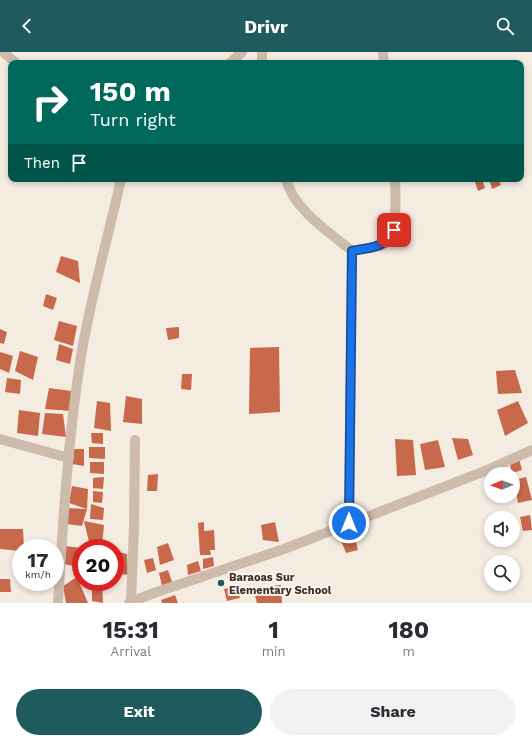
<!DOCTYPE html>
<style>
:root{--surface:#fff;--page:#f2f2f3;--text:#2b2b33;--muted:#7c7c81;--accent:#1f5a5e}
body{margin:0;font-family:"Work Sans",sans-serif;background:var(--page);color:var(--text);height:100vh;display:flex;flex-direction:column;font-size:15px;white-space:nowrap}
*{box-sizing:border-box;margin:0}
p{font-size:13px;color:var(--muted)}
.icon{flex:none;width:22px;height:22px;fill:none;stroke:currentColor;stroke-width:2;stroke-linecap:round;stroke-linejoin:round}
.map{position:relative;height:551px;overflow:hidden}
.drawer{display:flex;flex-direction:column;background:var(--surface);flex:1}
.drawer>*{flex:none}
.guide{position:absolute;left:8px;top:8px;width:516px;height:122px;border-radius:8px;box-shadow:0 2px 6px #0003;background:#00695c;color:#fff;overflow:hidden}
.needle{width:26px;rotate:269deg}
.buttons{position:absolute;left:484px;top:415px;display:grid;gap:8px}
.buttons a{display:grid;place-items:center;width:36px;height:36px;border-radius:50%;background:var(--surface);box-shadow:0 2px 6px #0003;font-size:20px}
.speed{position:absolute;left:12px;top:487px;display:flex;gap:8px;font-size:20px;font-weight:700;text-align:center}
.speed>*{display:grid;place-content:center;width:52px;height:52px;border-radius:50%;background:var(--surface);box-shadow:0 2px 6px #0003;line-height:1}
.speed small{font-size:10px;font-weight:400}
.speed .limit{border:6px solid #d22;background:#fff;color:#111}
.pin{position:absolute;display:grid;place-items:center;width:34px;height:34px;color:#fff;margin:-17px;border-radius:8px;box-shadow:0 2px 6px #0006}
.me{position:absolute;width:44px;margin:-22px;rotate:0deg;stroke-linejoin:round;filter:drop-shadow(0 0 3px #0008)}
.turn{display:flex;align-items:center;gap:14px;height:84px;padding:0 16px;font-size:18px}
.turn .icon{width:52px;height:52px;stroke-width:2.5}
.turn b{display:block;font-size:28px;line-height:34px}
.then{display:flex;align-items:center;height:38px;padding:0 16px;background:#0003;gap:8px;font-size:15px}
.eta{display:flex;justify-content:space-evenly;align-items:center;height:68px;text-align:center}
.eta b{font-size:24px;font-weight:700;line-height:28px}
.button{display:flex;gap:8px;margin-top:auto;padding:8px 16px}
.button a{flex:1;height:46px;border-radius:24px;background:var(--accent);color:#fff;font-size:16px;font-weight:700;line-height:46px;text-align:center}
.button a+a{background:var(--page);color:var(--text)}
header{display:flex;justify-content:space-between;align-items:center;height:52px;padding:0 16px;background:var(--accent);color:#fff;font-size:18px;font-weight:700}
.map>svg:first-child{display:block}
</style>
<header><svg class="icon" aria-label="back" viewBox="0 0 24 24"><path d="M15 5l-7 7 7 7"/></svg>Drivr<svg class="icon" aria-label="search" viewBox="0 0 24 24"><circle cx="10" cy="10" r="6"/><path d="M15 15l6 6"/></svg></header>
<div class="map">
<svg width="532" height="551" viewBox="0 0 532 551">
<rect width="100%" height="100%" fill="#f4ebe1"/>
<g fill="#c8694b">
<polygon points="474,127 482,127 485,136 478,139"/>
<polygon points="489,127 498,127 501,133 492,137"/>
<polygon points="61,204 78,209 80,231 56,220"/>
<polygon points="46,242 57,246 53,258 43,254"/>
<polygon points="59,269 77,274 73,294 54,288"/>
<polygon points="179,275 179,286 168,288 166,276"/>
<polygon points="0,277 7,280 4,292 0,291"/>
<polygon points="59,292 73,297 70,312 56,308"/>
<polygon points="279,295 280,360 249,362 250,296"/>
<polygon points="20,299 38,305 33,328 15,319"/>
<polygon points="0,300 13,304 9,321 0,317"/>
<polygon points="515,318 522,341 498,342 496,319"/>
<polygon points="182,322 192,322 191,338 181,337"/>
<polygon points="7,326 21,328 20,342 5,340"/>
<polygon points="49,336 71,339 71,359 45,357"/>
<polygon points="126,344 142,347 142,372 123,370"/>
<polygon points="97,349 110,351 111,379 94,376"/>
<polygon points="518,349 528,371 505,384 497,358"/>
<polygon points="19,358 40,361 38,384 17,381"/>
<polygon points="45,361 63,362 66,385 42,382"/>
<polygon points="91,381 103,381 103,392 92,391"/>
<polygon points="452,386 468,387 473,403 458,408"/>
<polygon points="395,387 413,388 416,423 397,424"/>
<polygon points="438,388 445,415 425,418 420,392"/>
<polygon points="89,395 105,395 105,407 89,406"/>
<polygon points="73,397 84,397 84,414 72,412"/>
<polygon points="519,406 522,418 512,421 509,409"/>
<polygon points="90,410 104,410 104,422 90,421"/>
<polygon points="158,422 157,439 147,439 148,423"/>
<polygon points="104,425 103,437 93,436 93,426"/>
<polygon points="526,425 532,448 518,451 514,428"/>
<polygon points="72,434 88,437 87,457 69,451"/>
<polygon points="93,439 103,440 102,451 93,450"/>
<polygon points="91,452 104,456 103,468 90,467"/>
<polygon points="67,456 87,457 82,474 67,472"/>
<polygon points="530,463 532,478 523,479 520,465"/>
<polygon points="84,469 104,473 102,493 89,490"/>
<polygon points="204,470 204,479 214,478 215,498 210,498 211,503 200,503 198,471"/>
<polygon points="275,470 279,490 263,488 261,473"/>
<polygon points="0,477 23,477 24,496 21,496 21,499 0,497"/>
<polygon points="354,482 358,498 346,501 340,486"/>
<polygon points="168,491 174,508 160,513 157,495"/>
<polygon points="65,494 81,496 79,515 64,512"/>
<polygon points="115,499 127,502 128,523 115,521"/>
<polygon points="213,505 214,514 203,517 203,507"/>
<polygon points="153,506 156,518 147,521 144,508"/>
<polygon points="198,509 201,519 188,523 187,513"/>
<polygon points="168,518 172,530 162,534 159,521"/>
<polygon points="77,525 88,551 66,551 63,534"/>
<polygon points="0,527 10,527 11,540 0,540"/>
<polygon points="92,530 102,530 103,551 92,549"/>
<polygon points="281,533 282,551 257,551 253,536"/>
<polygon points="237,534 240,546 227,549 224,537"/>
<polygon points="175,543 178,551 162,551 161,548"/>
</g>
<g fill="none" stroke-linecap="round" stroke-linejoin="round">
<g stroke="#cdbbac" stroke-width="10">
<polyline points="3,0 16,11"/>
<polyline points="262,0 262,11"/>
<polyline points="383,0 384,11"/>
<polyline points="230,11 242,0"/>
<path d="M286 127C293 157 329 180 352 199 361 197 371 196 380 194 400 186 395 145 395 127"/>
<polyline points="0,387 69,406"/>
<polyline points="349,471 352,199"/>
<polyline points="131,550 134,475 135,388"/>
<path d="M58 551C63 469 68 386 81 304 91 244 108 186 121 127"/>
<polyline points="129,551 151,542 284,497 485,419 532,398"/>
</g>
</g>
<g fill="none" stroke-linecap="round" stroke-linejoin="round">
<g stroke="#114b97" stroke-width="10">
<path id="route" d="M349 471 352 199C370 195 385 197 394 178"/>
</g>
<use href="#route" stroke="#1a73e8" stroke-width="7"/>
</g>
<circle fill="#1f5a5e" stroke="#fbf5ee" stroke-width="1.5" cx="221" cy="531" r="4"/>
<g text-anchor="middle" dominant-baseline="central" stroke-width="4" stroke-linejoin="round" paint-order="stroke">
<g font-size="11" font-weight="bold" fill="#3b302b" stroke="#fbf5ee" text-anchor="start">
<text x="229" y="525">Baraoas Sur<tspan x="229" dy="13">Elementary School</tspan></text>
</g>
</g>
</svg>
<div class="buttons">
<a><svg class="needle" viewBox="-14 -14 28 28"><path d="M0-13l5 13h-10z" fill="#e53935"/><path d="M0 13l5-13h-10z" fill="#7c7c81"/></svg></a>
<a><svg class="icon" aria-label="sound" viewBox="0 0 24 24"><path d="M4 9h4l5-4v14l-5-4H4zM17 9q2 3 0 6"/></svg></a>
<a><svg class="icon" aria-label="search" viewBox="0 0 24 24"><circle cx="10" cy="10" r="6"/><path d="M15 15l6 6"/></svg></a>
</div>
<div class="speed"><div>17<small>km/h</small></div><div class="limit">20</div></div>
<div class="pin" style="left:394px;top:178px;background:#d93025"><svg class="icon" aria-label="arrive" viewBox="0 0 24 24"><path d="M6 21V4h12l-3 4 3 4H6"/></svg></div>
<svg class="me" style="left:349px;top:471px" viewBox="-20 -20 40 40"><circle r="17" fill="#1a73e8" stroke="#fff" stroke-width="3"/><path d="M0-11L8 9 0 5-8 9z" fill="#fff"/></svg>
<div class="guide">
<div class="turn"><svg class="icon" aria-label="right" viewBox="0 0 24 24"><path d="M7 20v-9h11M14 6l5 5-5 5"/></svg><div><b>150 m</b>Turn right</div></div>
<div class="then">Then<svg class="icon" aria-label="arrive" viewBox="0 0 24 24"><path d="M6 21V4h12l-3 4 3 4H6"/></svg></div>
</div>
</div>
<section class="drawer">
<div class="eta">
<div><b>15:31</b><p>Arrival</p></div>
<div><b>1</b><p>min</p></div>
<div><b>180</b><p>m</p></div>
</div>
<div class="button"><a>Exit</a><a>Share</a></div>
</section>
